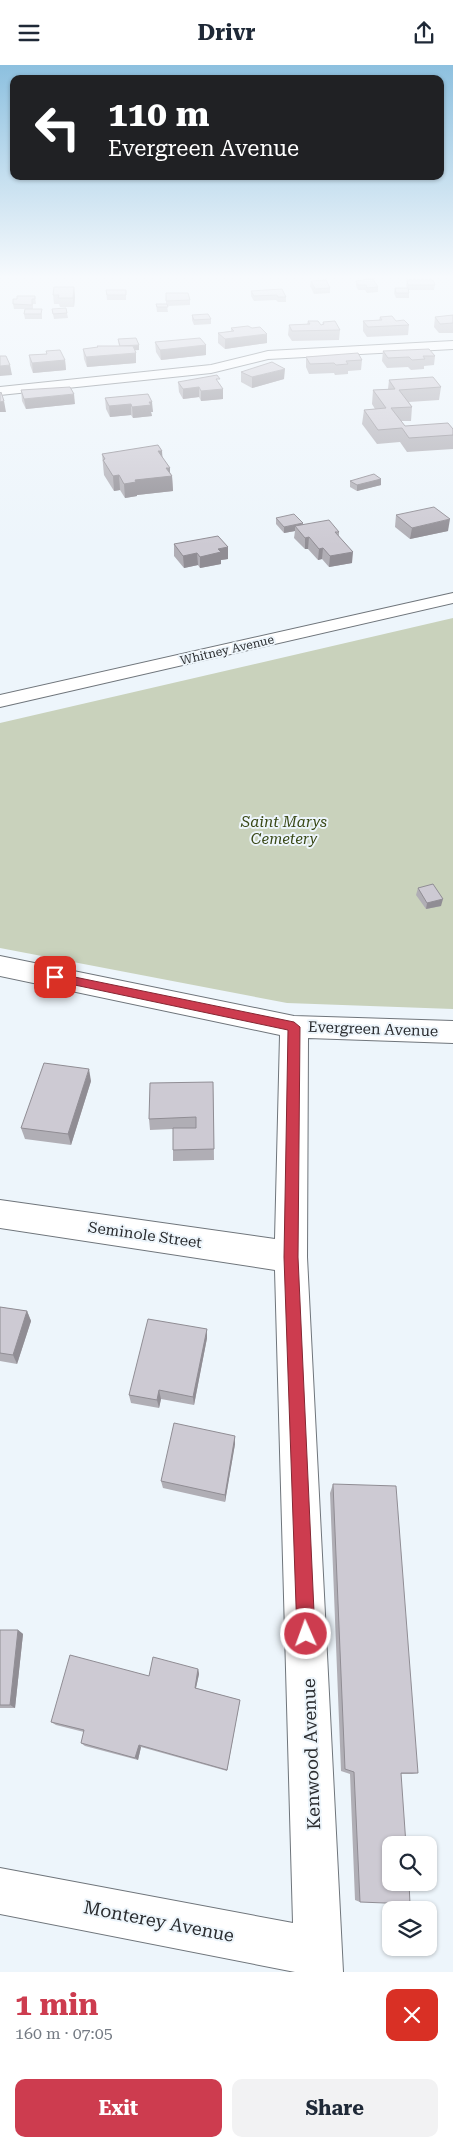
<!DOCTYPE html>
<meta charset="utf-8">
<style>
:root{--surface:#fff;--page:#f2f2f3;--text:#1f2937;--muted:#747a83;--accent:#cd3c4f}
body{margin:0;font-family:"Roboto Serif",serif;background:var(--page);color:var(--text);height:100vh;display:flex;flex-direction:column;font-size:19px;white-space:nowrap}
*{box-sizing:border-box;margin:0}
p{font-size:16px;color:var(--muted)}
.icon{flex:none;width:28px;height:28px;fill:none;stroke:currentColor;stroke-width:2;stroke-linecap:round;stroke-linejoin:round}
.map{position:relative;height:1907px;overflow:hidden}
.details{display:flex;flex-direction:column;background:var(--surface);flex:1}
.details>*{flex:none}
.hud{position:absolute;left:10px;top:10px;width:434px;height:105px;border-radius:10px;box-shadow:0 1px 4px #0004;background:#202124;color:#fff;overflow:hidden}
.fabs{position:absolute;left:382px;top:1771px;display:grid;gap:10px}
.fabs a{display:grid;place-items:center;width:55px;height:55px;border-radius:10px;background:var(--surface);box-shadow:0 1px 4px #0004;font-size:25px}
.pin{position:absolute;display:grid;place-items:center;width:42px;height:42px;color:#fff;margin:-21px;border-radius:10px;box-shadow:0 2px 8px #0006}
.me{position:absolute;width:55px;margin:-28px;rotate:358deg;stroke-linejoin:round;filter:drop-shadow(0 0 4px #0008)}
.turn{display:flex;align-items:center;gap:18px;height:105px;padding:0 15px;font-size:22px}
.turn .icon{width:65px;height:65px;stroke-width:2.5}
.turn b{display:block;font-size:35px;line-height:42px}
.round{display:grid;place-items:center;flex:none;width:52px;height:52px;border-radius:10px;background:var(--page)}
.summary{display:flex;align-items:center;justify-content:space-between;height:85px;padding:0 15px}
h1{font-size:30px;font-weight:700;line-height:38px;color:var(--accent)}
.primary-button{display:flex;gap:10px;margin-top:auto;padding:10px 15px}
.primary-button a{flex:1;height:58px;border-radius:10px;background:var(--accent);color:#fff;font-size:20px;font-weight:700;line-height:58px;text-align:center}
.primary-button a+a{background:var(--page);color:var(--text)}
header{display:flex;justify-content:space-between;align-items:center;height:65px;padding:0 15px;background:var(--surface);font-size:22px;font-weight:700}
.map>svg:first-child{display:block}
</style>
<header><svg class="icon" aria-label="menu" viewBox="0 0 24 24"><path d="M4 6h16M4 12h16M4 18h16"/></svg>Drivr<svg class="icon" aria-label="share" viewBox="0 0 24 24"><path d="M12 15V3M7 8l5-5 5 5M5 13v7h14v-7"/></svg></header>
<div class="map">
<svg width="453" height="1907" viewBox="0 0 453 1907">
<rect width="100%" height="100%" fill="#edf5fb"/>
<polygon fill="#c9d2bc" points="453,553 453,944 287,938 0,883 0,658"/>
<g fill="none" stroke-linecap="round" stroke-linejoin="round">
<g stroke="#6f757b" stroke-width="2">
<g id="minor">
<polygon points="453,276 453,284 268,294 211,308 0,330 0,322 211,300 268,286"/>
<polygon points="0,891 294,951 453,956 453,978 308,973 307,1192 343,1907 295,1907 0,1849 0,1803 293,1858 275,1205 0,1163 0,1135 275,1174 280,970 0,911"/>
</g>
</g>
<g stroke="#6f757b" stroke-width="2">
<polygon id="highway" points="453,528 453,538 0,642 0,630"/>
</g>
<use href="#minor" fill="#fff" fill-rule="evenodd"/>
<use href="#highway" fill="#fff" fill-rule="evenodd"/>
</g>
<g fill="#b0aeb5">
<polygon points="407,215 435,220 434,225 408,225 409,228 409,233 396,233 394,228 395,223 407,223 406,220"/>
<polygon points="311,216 330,223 330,228 314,229 310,221"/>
<polygon points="356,216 378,222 378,227 367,228 365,225 358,225 356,221"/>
<polygon points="74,222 75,231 74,242 60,242 59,239 54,239 53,230"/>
<polygon points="106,225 126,225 126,235 107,235"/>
<polygon points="251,226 286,232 286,237 278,237 276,235 254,236 251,231"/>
<polygon points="166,228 190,235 190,240 167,241 168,247 157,247 156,239 166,239"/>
<polygon points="35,231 36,239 33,239 33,244 42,249 42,254 25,254 24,249 25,244 14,244 13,239 17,234"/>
<polygon points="52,244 67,248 68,253 54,254"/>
<polygon points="192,250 211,254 211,259 194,260 192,255"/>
<polygon points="453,250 453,268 439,268 434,262 435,252"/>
<polygon points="380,252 396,256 409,260 408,270 367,272 363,266 363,256 379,255"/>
<polygon points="308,256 321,260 322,260 323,257 340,265 339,275 292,276 288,270 289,260 307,259"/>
<polygon points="231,263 267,278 225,284 218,278 218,268 231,266"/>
<polygon points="118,274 139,280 139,285 135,285 136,288 136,298 87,302 84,294 83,284 98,283 97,281 119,281"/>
<polygon points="155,277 206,280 206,290 161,295 156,287"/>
<polygon points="46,286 65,295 66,305 33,308 30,300 29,290 47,289"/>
<polygon points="383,286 435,291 434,300 424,301 424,304 411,305 408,302 387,303 382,296"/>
<polygon points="306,292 362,295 361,305 348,306 348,309 335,310 334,308 309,309 306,302"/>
<polygon points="241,307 284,314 252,323 241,317"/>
<polygon points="389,315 441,322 439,335 409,337 412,342 411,356 401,356 405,361 453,364 453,384 407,387 400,377 377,379 362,359 364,345 375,344 372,339 373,325 388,324"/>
<polygon points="178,317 220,319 223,334 201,336 199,332 183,334 179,327"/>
<polygon points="21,325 75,339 26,344 22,336"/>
<polygon points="148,329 153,347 151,347 152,351 133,353 131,350 110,352 106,344 105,333"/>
<polygon points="102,389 162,392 172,411 173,426 137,430 137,431 125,433 120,425 114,426 104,410"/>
<polygon points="381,414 381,420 357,426 350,422 350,416"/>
<polygon points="396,450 448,466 410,474 395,462"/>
<polygon points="276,453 303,458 303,460 339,467 339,471 352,498 329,502 322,494 318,495 308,484 305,484 294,473 295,466 284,468 276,459"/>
<polygon points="174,479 228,482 228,494 221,495 221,499 200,503 198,500 184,503 174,491"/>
<polygon points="418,823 441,841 426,844 416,830"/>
<polygon points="91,1016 71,1080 25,1074 21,1063"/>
<polygon points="213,1017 214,1095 173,1096 173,1064 150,1065 149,1054"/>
<polygon points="0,1242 27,1246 31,1256 17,1299 0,1296"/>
<polygon points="207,1264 207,1273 194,1340 161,1334 159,1343 131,1338 129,1330"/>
<polygon points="235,1371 235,1379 225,1437 163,1423 161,1416"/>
<polygon points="333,1419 418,1708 412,1709 401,1709 360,1837 355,1835 350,1709 341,1706 330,1428"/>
<polygon points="0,1565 18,1565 23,1569 15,1643 0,1643"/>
<polygon points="198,1604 199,1609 196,1623 240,1635 227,1706 141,1682 138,1695 85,1681 81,1678 84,1667 56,1660 51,1657 149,1611"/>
</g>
<g fill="#908d94">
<polygon points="74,222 75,231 74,242 73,233"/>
<polygon points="267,269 267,278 225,284 225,274"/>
<polygon points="139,280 139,285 121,286 120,281"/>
<polygon points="206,280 206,290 161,295 160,285"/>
<polygon points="136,288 136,298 87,302 86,292"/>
<polygon points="65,295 66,305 33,308 32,298"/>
<polygon points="10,300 12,310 0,311 0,301"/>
<polygon points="285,304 284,314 252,323 252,312"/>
<polygon points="199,322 199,332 183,334 183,324"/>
<polygon points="223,324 223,334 201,336 201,326"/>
<polygon points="74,329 75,339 26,344 24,334"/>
<polygon points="4,336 6,347 0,347 0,337"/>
<polygon points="149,337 152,337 153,347 151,347 152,351 133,353 132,342"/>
<polygon points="131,339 131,350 110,352 109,341"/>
<polygon points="158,386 162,386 163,400"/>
<polygon points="166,403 170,403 170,411 172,411 173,426 137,430 137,431 125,433 124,419"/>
<polygon points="119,410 120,425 114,426 113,411"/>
<polygon points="381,414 381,420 357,426 357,420"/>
<polygon points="450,454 448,466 410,474 412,463"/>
<polygon points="303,458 302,465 295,461 295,466 284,468 284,462"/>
<polygon points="309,472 308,484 305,484 305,473"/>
<polygon points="228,482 228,494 221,495 221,499 200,503 200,492 218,484"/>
<polygon points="323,483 322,494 318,495 319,484"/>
<polygon points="353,487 352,498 329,502 330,491"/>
<polygon points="197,488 198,500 184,503 183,491"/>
<polygon points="443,834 441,841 426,844 427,838"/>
<polygon points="89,1004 91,1016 71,1080 68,1069"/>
<polygon points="27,1246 31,1256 17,1299 13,1290"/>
<polygon points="207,1264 207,1273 194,1340 193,1332"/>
<polygon points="159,1325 161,1334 159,1343 157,1335"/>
<polygon points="235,1371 235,1379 225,1437 225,1430"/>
<polygon points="18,1565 23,1569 15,1643 10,1640"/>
<polygon points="198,1604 199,1609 195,1627 195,1623"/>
<polygon points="139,1680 141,1682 138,1695 135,1693"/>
</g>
<g fill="#cdcad3" stroke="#908d94">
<polygon points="370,214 373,214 378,222 367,223 366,220 358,220 356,216"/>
<polygon points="326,215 330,223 315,224 311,216"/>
<polygon points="407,215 433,215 435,220 408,220"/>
<polygon points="54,222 74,222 73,233 58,233 59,230 53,230"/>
<polygon points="395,223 408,223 409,228 396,228"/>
<polygon points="282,224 286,232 278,232 277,230 254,231 251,226"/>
<polygon points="106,225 126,225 126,230 107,230"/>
<polygon points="166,228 188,228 190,235 166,236"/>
<polygon points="17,231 35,231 35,234 32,234 32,240 13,239 13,234 17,234"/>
<polygon points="156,239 167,239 168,242 157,242"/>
<polygon points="66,243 67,248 53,249 52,244"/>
<polygon points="25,244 42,244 41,249 24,249"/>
<polygon points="208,249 211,254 194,255 192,250"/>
<polygon points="453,250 453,258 440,259 435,252"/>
<polygon points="392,251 396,256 404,255 409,260 368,262 363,256 382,255 380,252"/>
<polygon points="308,256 318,256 321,260 324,259 323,257 335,256 340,265 292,266 289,260 310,259"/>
<polygon points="248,261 252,263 260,262 267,269 225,274 218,268 234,266 231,263"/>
<polygon points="136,273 139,280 120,281 118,274"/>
<polygon points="200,273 206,280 160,285 155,277"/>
<polygon points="97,281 133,281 136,288 86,292 83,284 98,282"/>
<polygon points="429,284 435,291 423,291 425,294 412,295 409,292 388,293 383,286"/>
<polygon points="60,285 65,295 32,298 29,290 47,289 46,286"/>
<polygon points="358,288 362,295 346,296 348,299 336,300 334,298 310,299 306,292"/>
<polygon points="0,291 6,291 10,300 0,301"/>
<polygon points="272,297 285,304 252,312 241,307"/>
<polygon points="217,310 220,314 216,314 223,324 201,326 199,322 183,324 178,317"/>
<polygon points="433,312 441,322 399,325 412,342 391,343 405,361 448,358 453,364 453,370 409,373 402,363 378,365 364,345 386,343 373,325 395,324 389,315"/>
<polygon points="70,322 74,329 24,334 21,325"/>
<polygon points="1,327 4,336 0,337 0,328"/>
<polygon points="148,329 152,337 149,337 151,340 132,342 131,339 109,341 105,333"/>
<polygon points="158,380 162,386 158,386 170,403 166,403 172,411 135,415 136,417 124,419 119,410 113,411 103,395 105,394 102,389"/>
<polygon points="374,409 381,414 357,420 350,416"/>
<polygon points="434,442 450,454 412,463 396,450"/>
<polygon points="294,449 303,458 284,462 276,453"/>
<polygon points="329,455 339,467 335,467 353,487 330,491 323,483 319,484 309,472 305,473 295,461"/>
<polygon points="218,471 228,482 218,484 221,487 200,492 197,488 183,491 174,479"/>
<polygon points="433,819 443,834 427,838 418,823"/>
<polygon points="44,998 89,1004 68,1069 21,1063"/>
<polygon points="213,1017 214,1084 173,1085 173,1063 196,1063 196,1052 149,1054 150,1018"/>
<polygon points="0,1242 27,1246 13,1290 0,1288"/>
<polygon points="148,1254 207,1264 193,1332 159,1325 157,1335 129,1330"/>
<polygon points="174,1358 235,1371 225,1430 161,1416"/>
<polygon points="333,1419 396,1421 418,1708 401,1708 406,1780 391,1780 391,1818 409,1818 410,1839 360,1837 354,1707 345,1704"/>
<polygon points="0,1565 18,1565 10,1640 0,1640"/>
<polygon points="70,1590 149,1611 153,1592 198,1604 195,1623 240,1635 227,1705 139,1680 135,1693 81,1678 84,1665 51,1657"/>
</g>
<linearGradient id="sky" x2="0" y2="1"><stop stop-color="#8dc0df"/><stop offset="0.44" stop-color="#f7fafd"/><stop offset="1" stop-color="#f7fafd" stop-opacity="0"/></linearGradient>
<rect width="453" height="481" fill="url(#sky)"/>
<polygon fill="#cd3c4f" stroke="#852733" points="55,908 294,957 300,962 298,1192 315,1569 312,1575 306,1578 300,1575 297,1569 284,1192 288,965 51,915 50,912"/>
<g text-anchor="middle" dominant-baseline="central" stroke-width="4" stroke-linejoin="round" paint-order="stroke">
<g font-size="12" fill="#2a2c2f" stroke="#edf5fb">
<text transform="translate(227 585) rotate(-13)">Whitney Avenue</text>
</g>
<g font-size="15" font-style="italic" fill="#394816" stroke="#edf5fb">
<text x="284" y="757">Saint Marys<tspan x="284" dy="17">Cemetery</tspan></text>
</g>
<g font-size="15" fill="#2a2c2f" stroke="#edf5fb">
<text transform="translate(373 964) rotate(2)">Evergreen Avenue</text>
<text transform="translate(145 1170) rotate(8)">Seminole Street</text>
</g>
<g font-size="18" fill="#2a2c2f" stroke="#edf5fb">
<text transform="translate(311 1689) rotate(-92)">Kenwood Avenue</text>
<text transform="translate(159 1856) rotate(11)">Monterey Avenue</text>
</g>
</g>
</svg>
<div class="fabs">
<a><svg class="icon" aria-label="search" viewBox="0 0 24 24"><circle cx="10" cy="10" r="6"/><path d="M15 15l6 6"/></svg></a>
<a><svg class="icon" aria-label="layers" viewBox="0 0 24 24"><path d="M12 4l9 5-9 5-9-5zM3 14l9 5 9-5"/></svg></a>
</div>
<div class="pin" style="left:55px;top:912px;background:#d93025"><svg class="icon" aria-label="arrive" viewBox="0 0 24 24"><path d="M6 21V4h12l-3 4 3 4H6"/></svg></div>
<svg class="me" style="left:306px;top:1569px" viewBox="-20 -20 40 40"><circle r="17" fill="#cd3c4f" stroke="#fff" stroke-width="3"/><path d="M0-11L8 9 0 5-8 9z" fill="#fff"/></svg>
<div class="hud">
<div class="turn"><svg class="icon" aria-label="left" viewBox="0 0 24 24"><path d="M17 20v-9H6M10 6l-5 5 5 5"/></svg><div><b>110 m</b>Evergreen Avenue</div></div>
</div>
</div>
<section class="details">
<div class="summary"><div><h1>1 min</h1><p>160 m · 07:05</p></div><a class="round" style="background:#d93025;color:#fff"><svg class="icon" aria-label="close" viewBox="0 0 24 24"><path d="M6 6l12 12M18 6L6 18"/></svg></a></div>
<div class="primary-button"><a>Exit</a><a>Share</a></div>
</section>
